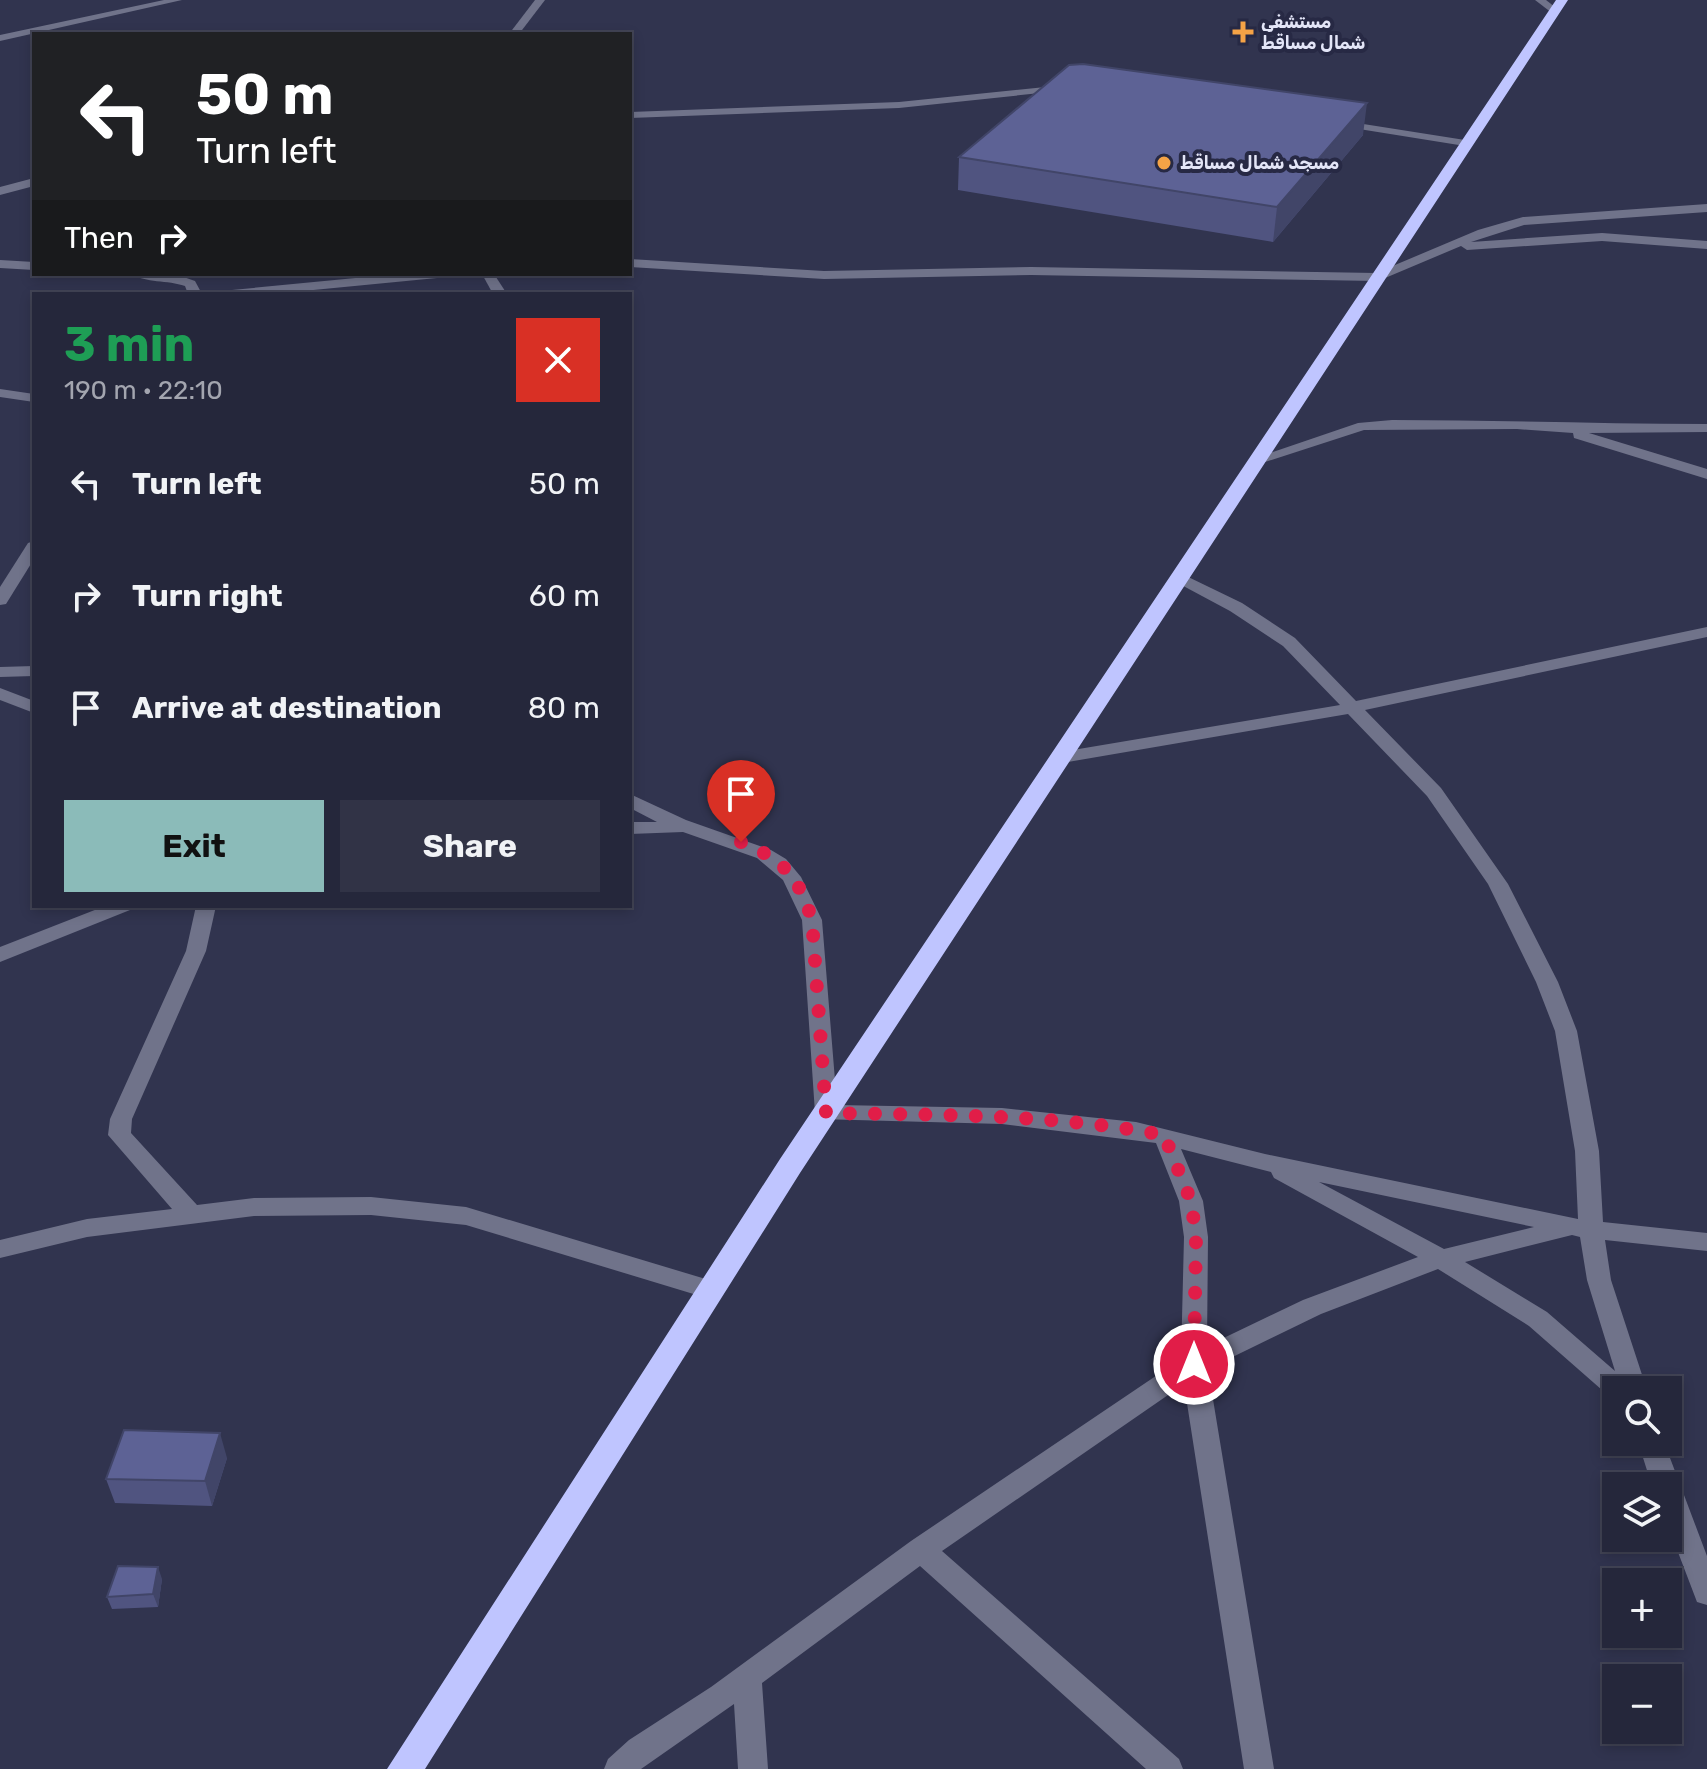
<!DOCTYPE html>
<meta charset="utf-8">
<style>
:root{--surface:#25273b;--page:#313346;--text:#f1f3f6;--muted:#a3a5af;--line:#424455;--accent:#8bbbb9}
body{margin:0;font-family:Rubik,"Noto Naskh Arabic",sans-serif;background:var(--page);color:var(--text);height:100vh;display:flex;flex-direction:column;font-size:30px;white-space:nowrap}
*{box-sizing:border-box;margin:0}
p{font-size:26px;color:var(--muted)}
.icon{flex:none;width:44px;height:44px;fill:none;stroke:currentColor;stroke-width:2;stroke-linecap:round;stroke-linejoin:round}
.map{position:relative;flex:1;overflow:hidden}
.side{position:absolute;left:32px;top:292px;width:600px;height:616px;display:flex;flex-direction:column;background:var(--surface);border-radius:0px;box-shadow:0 4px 12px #0003,0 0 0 2px var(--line)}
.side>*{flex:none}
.guide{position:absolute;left:32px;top:32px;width:600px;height:244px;border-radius:0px;box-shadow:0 4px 12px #0003,0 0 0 2px var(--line);background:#202124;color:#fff;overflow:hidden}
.tools{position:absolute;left:1602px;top:1376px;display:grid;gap:16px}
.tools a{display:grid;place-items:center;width:80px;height:80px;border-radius:0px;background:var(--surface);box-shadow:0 4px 12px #0003,0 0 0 2px var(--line);font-size:40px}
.pin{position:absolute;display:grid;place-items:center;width:68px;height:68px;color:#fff;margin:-82px -34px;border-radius:50% 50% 50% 0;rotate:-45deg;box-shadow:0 0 8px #0007}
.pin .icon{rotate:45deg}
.me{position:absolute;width:88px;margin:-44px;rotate:0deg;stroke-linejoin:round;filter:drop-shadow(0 0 6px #0008)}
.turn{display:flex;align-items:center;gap:28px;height:168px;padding:0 32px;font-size:36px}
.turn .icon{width:104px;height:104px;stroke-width:2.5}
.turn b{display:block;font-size:56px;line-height:68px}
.then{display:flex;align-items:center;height:76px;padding:0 32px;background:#0003;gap:16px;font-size:30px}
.round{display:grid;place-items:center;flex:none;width:84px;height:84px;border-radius:0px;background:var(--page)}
.summary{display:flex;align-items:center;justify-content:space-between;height:136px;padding:0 32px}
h1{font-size:48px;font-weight:700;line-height:60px;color:#1e9e55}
.action{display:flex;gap:16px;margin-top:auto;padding:16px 32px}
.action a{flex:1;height:92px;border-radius:0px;background:var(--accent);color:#111;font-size:32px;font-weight:700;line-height:92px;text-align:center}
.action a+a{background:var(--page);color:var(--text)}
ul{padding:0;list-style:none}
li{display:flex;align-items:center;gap:24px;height:112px;padding:0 32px}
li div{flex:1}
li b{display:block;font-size:30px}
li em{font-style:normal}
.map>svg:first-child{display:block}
</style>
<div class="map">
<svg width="1707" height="1769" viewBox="0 0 1707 1769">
<rect width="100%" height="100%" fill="#31344f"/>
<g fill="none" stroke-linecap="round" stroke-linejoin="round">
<g fill="#70738a" fill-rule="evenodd">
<polygon points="164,0 182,0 0,41 0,35"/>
<polygon points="535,0 545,0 519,34 509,34"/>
<polygon points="1535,0 1546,0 1560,11 1552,13"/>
<polygon points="1065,85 1069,86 1069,90 899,108 630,118 630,112 899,102"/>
<polygon points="1338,120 1465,140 1471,143 1465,146 1334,125 1334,121"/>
<polygon points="34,178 34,186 0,195 0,187"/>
<polygon points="1707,204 1707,212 1524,225 1471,242 1602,233 1707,241 1707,249 1602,241 1467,250 1461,246 1378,281 1031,275 824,279 630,267 630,259 824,271 1031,267 1376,273 1478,230 1523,217"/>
<polygon points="0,260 34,262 34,270 0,268"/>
<path d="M132 274H175L195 281 202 294H188L185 286C168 280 145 283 132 274Z"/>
<polygon points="397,274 443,274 437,278 272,294 225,294 232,290"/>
<polygon points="482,274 494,274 507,294 493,294"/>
<polygon points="0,389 34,394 34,402 0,397"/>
<path d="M1392 420C1497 420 1602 424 1707 424V432L1589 433 1707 469V479L1574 438 1573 433 1517 429 1364 430 1265 462H1255L1252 459 1358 423Z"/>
<polygon points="34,541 34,559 6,604 0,605 0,587 28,543"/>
<path d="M1180 573 1242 603 1295 638 1356 701 1707 627V637L1365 710 1441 788 1508 884 1558 982 1577 1031 1599 1151 1603 1222 1707 1233V1251L1605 1240 1611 1280 1647 1390H1616V1399L1610 1397 1529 1326 1438 1269 1321 1314 1208 1369 1274 1769H1244L1184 1384 942 1551 1179 1759 1183 1769H1146L920 1566 762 1683 768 1769H738L734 1704 641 1769H604L608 1759 629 1740 711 1687 911 1541 1181 1359 1184 1237 1179 1201 1156 1143 1002 1124 818 1119 815 1113 802 920 783 880 757 858 683 832 630 834V822H657L630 808V794L686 820 771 850 786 859 801 877 822 920 837 1105 1002 1108 1136 1122 1265 1154 1578 1219 1575 1151 1555 1031 1536 982 1488 884 1427 796 1348 714 1062 763 1053 757 1055 753 1340 705 1283 646 1230 611 1174 581V575ZM1181 1149 1271 1172 1274 1178 1418 1257 1303 1300 1207 1346 1208 1237 1203 1201ZM1319 1182 1534 1227 1444 1249ZM1572 1235 1580 1237 1587 1280 1615 1371 1547 1312 1465 1262Z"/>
<polygon points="34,666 34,676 0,677 0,667"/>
<polygon points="0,688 34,701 34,713 0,700"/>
<polygon points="105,906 133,906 130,910 0,962 0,947"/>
<polygon points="196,906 216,906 206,951 132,1119 131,1133 197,1205 254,1198 371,1197 466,1207 719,1283 722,1290 719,1297 710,1299 466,1225 371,1215 254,1216 87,1237 0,1258 0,1240 87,1219 172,1209 108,1135 110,1119 186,951"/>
<polygon points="1638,1442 1664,1442 1707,1556 1707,1605 1697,1602 1668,1526 1668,1486 1652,1486"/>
</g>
<polygon fill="#bfc5ff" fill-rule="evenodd" points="1556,0 1568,0 800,1173 425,1769 387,1769 780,1159"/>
</g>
<g fill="#505480">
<polygon points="1363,135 1273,242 958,190 959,157"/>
<polygon points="227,1458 212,1506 115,1503 106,1479"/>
<polygon points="162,1579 158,1607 112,1609 107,1597"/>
</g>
<g fill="#414568">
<polygon points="1367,103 1363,135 1273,242 1277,207"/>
<polygon points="220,1433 227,1458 212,1506 205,1481"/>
<polygon points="158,1567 162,1579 158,1607 153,1594"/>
</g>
<g fill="#5d6295" stroke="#414568" stroke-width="2">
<polygon points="1083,64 1367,103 1277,207 959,157 1069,65"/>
<polygon points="124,1430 220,1433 205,1481 106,1479"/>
<polygon points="118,1566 158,1567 153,1594 107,1597"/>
</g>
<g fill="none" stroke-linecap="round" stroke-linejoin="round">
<path stroke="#e11d48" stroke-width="14" stroke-dasharray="0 25.2" d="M741 842C784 860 798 876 812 920L826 1113C939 1115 1053 1114 1164 1135L1191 1201 1196 1237 1194 1364"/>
</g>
<g fill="#f5a346" stroke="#272944" stroke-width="3">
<path d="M1239 20h8v8h8v8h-8v8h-8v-8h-8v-8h8z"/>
<circle cx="1164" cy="163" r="8"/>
</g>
<g text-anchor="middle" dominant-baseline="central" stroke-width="8" stroke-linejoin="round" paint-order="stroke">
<g font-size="18" font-weight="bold" fill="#e3e5f7" stroke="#272944" text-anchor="start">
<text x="1261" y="22">مستشفى<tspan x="1261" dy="21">شمال مساقط</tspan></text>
<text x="1180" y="163">مسجد شمال مساقط</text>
</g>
</g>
</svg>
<div class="tools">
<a><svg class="icon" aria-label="search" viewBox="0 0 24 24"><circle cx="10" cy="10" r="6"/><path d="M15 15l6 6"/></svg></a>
<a><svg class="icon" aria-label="layers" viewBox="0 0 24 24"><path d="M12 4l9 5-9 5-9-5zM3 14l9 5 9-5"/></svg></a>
<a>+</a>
<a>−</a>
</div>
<div class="pin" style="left:741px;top:842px;background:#d93025"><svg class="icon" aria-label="arrive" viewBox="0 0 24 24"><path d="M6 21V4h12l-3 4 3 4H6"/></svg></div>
<svg class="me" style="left:1194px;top:1364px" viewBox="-20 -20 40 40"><circle r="17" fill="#e11d48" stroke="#fff" stroke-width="3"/><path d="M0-11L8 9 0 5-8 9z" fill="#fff"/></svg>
<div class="guide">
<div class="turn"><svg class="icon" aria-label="left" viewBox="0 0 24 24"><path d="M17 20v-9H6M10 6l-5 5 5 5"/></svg><div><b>50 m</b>Turn left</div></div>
<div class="then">Then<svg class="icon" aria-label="right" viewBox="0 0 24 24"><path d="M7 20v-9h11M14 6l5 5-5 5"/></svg></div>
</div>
<section class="side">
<div class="summary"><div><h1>3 min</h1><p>190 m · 22:10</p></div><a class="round" style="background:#d93025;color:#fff"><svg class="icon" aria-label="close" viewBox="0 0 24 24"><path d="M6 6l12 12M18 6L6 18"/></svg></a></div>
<ul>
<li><svg class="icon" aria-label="left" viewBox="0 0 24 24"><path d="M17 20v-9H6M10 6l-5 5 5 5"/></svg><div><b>Turn left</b></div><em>50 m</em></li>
<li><svg class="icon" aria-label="right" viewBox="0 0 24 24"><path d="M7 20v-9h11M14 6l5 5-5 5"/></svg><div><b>Turn right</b></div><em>60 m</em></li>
<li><svg class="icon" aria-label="arrive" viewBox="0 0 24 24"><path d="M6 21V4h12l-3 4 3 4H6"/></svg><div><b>Arrive at destination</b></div><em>80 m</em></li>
</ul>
<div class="action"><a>Exit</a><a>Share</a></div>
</section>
</div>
